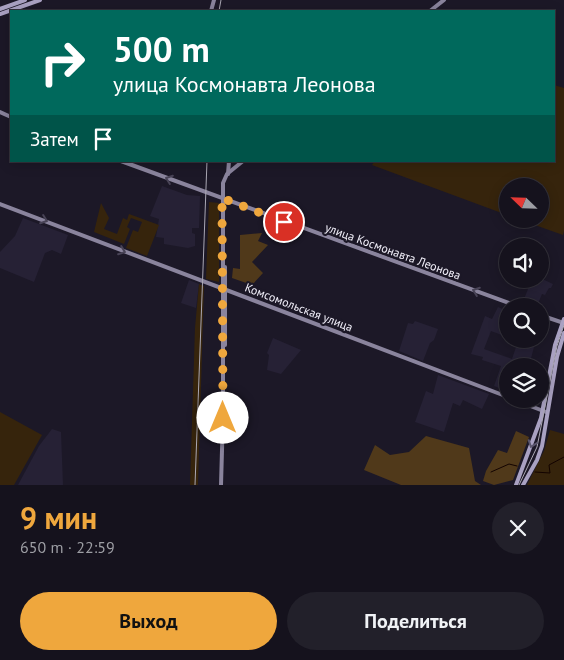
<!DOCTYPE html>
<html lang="ru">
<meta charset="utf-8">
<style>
:root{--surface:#15121d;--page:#22202a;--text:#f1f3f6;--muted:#9d9ea4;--line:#34323b;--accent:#efa73d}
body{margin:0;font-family:"PT Sans",sans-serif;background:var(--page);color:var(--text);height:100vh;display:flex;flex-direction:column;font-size:19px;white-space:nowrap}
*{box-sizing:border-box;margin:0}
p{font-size:16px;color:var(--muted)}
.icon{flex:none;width:28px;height:28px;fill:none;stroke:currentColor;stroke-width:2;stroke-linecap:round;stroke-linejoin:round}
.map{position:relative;height:485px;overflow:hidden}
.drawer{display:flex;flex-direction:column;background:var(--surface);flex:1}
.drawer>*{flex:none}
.top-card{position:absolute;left:10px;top:10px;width:545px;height:152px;border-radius:0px;box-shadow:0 2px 12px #0003,0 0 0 1px var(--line);background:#00695c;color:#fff;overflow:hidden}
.needle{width:32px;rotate:293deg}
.buttons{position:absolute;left:499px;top:178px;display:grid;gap:10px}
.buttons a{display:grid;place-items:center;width:50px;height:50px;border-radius:50%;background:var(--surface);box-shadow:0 2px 12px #0003,0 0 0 1px var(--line);font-size:25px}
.pin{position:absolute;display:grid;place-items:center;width:42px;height:42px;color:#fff;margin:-21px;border:2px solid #fff;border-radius:50%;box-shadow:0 1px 5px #0007}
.me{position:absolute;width:55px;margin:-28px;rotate:0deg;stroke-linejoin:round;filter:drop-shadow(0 0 4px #0008)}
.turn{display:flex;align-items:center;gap:18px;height:105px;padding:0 20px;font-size:22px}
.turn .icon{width:65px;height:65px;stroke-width:2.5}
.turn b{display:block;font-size:35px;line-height:42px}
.then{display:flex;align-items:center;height:48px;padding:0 20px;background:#0003;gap:10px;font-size:19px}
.round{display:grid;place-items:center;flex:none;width:52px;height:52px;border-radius:26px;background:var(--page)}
.summary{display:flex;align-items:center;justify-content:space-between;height:85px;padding:0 20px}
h1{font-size:30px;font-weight:700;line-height:38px;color:var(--accent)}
.cta{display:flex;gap:10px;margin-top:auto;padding:10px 20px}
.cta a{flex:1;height:58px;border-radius:30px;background:var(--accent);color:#111;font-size:20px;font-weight:700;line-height:58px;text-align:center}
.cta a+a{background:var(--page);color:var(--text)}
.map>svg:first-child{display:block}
</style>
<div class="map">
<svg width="564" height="485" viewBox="0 0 564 485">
<rect width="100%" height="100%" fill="#1c1827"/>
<g fill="#262135">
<polygon points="162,186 187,195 200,196 199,228 192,228 192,233 195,234 195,246 188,248 164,244 164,238 156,237 159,219 150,216"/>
<polygon points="23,218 68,235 61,254 52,250 45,253 34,282 0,268 0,252 15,236"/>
<polygon points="540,278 553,284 551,288 549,288 545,295 542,294 537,306 529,306 522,304 532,279"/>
<polygon points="189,280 199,284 196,308 181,303"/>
<polygon points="498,307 507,311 507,337 491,331 484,349 512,359 518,341 514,339 524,339 522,342 534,347 529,366 519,365 518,366 508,366 507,391 494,386 501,366 482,360 483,357 471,354 485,316 492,319"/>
<polygon points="415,321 438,329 434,340 430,343 423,361 399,351 408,323 413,324"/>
<polygon points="273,338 301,350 281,374 267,370 269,355 267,353"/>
<polygon points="438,375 489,394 482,409 463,400 460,406 453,403 444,432 415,422 426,391 433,394"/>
<polygon points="52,429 61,432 63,485 18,485 39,446"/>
</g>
<g fill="#36240c">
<polygon points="554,85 564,88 564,231 563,235 518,219 540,219 540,186 508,186 507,215 372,165 375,161 554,161"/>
<polygon points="209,202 219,203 219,282 206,279"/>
<polygon points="101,203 109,218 104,229 117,234 123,218 127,220 129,214 159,225 147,256 126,248 133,230 138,232 142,222 131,218 127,227 130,229 124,244 94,232"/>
<polygon points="199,284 204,286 198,485 190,485 195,328"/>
<polygon points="0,412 42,435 14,485 0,485"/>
<polygon points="550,430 564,434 564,485 527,485 544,451"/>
</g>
<g fill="#50391a">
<polygon points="262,233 258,241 268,245 252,262 263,273 252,285 232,278 233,268 240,269 240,235"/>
<polygon points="516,431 529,437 513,480 494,485 483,481 486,471 498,450 507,453"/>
<polygon points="426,436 469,448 475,481 481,485 401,485 364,470 375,445 390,455 409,452"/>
</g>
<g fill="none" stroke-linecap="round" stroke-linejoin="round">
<g stroke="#130300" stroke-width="1">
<polyline points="491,472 509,464 517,466"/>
<polyline points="535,472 550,473 549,465 564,457"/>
</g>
<g stroke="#8a849d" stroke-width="4">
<polyline points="211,11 214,0"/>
<polyline points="430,11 444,0"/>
<polyline points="0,112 11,117"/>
<polyline points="121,161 517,306"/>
<polyline points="228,174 229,161"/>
<polyline points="0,204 508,397"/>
<polyline points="540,315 564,323"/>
<polyline points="225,345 225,267"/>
<polyline points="512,399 546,412"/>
<polyline points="221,485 223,415 223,183 227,174 243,161"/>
</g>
<g stroke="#a9a1c2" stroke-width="4">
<polyline points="0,9 25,0"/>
<polyline points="0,14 40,0"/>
<polyline points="516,485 541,418 555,345 564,319"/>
<polyline points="523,485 537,460 542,446 557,357 564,333"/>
</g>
<g stroke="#aba8b4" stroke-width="1">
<polyline points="219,11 221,0"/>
<polyline points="195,485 207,161"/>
<polyline points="519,485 537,447 557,346 564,325"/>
</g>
</g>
<defs><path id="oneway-chevron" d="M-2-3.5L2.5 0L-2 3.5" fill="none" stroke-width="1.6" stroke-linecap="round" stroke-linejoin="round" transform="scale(1.25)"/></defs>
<g stroke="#484356">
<use href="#oneway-chevron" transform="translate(169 179) rotate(-160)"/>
<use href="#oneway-chevron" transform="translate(44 220) rotate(20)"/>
<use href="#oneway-chevron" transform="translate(122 251) rotate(21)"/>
<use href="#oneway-chevron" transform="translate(476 291) rotate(-160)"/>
</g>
<use stroke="#5b566d" href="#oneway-chevron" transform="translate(532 444) rotate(110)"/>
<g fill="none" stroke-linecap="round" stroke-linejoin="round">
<polyline stroke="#efa73d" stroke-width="9" stroke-dasharray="0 16.2" points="223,418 222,198 284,222"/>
</g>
<g text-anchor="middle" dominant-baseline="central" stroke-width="4.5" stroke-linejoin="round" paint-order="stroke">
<g font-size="12" fill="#f3f1fb" stroke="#1c1827">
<text transform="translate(393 251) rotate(20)">улица Космонавта Леонова</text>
<text transform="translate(299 307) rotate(21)">Комсомольская улица</text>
</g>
</g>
</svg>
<div class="buttons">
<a><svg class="needle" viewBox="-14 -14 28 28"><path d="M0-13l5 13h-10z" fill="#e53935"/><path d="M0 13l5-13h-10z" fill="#9d9ea4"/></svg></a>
<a><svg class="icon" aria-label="sound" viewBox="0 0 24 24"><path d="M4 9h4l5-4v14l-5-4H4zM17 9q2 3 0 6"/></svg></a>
<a><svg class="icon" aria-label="search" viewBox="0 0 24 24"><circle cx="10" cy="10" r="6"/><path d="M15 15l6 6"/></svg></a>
<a><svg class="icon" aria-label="layers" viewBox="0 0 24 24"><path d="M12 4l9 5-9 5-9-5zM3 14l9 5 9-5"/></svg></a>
</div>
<div class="pin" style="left:284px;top:222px;background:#d93025"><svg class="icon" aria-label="arrive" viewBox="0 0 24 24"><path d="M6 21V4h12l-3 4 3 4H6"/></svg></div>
<svg class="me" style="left:223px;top:418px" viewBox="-20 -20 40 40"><circle r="19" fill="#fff"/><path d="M0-13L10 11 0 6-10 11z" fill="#efa73d"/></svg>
<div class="top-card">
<div class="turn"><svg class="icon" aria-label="right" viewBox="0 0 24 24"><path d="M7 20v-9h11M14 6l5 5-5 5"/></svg><div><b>500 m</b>улица Космонавта Леонова</div></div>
<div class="then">Затем<svg class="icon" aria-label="arrive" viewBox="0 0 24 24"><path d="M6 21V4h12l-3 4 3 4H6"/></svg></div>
</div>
</div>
<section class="drawer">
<div class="summary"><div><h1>9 мин</h1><p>650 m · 22:59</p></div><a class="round"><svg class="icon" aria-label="close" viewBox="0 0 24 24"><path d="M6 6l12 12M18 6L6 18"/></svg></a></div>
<div class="cta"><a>Выход</a><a>Поделиться</a></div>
</section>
